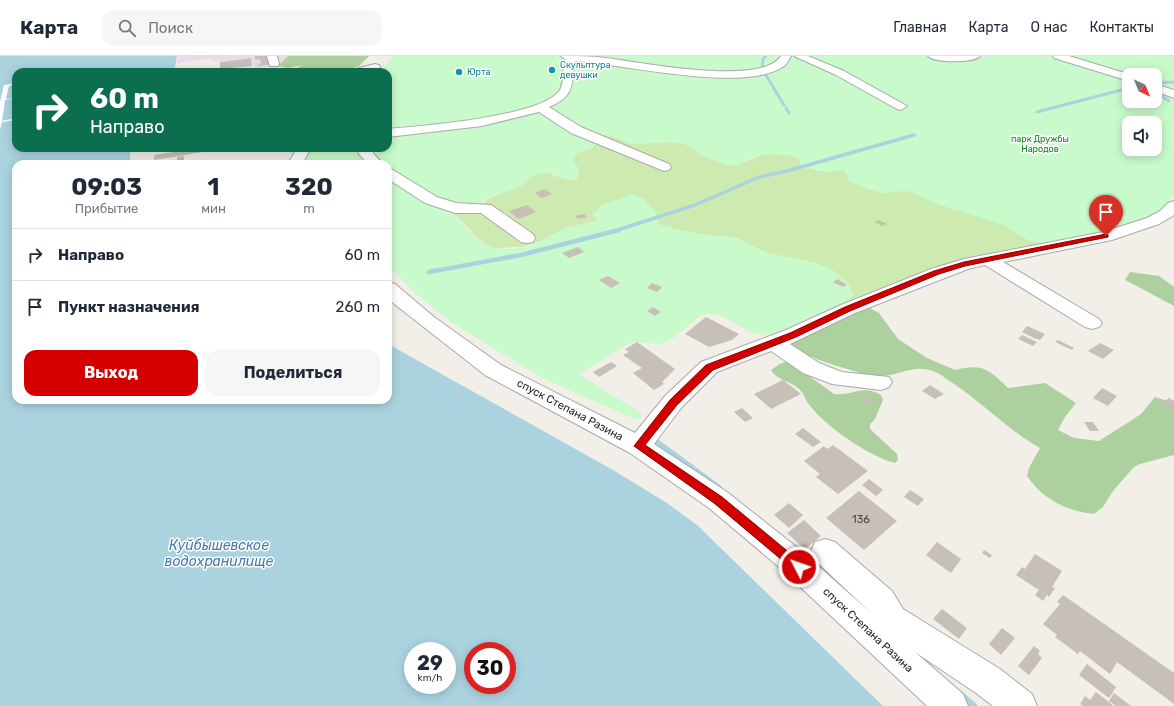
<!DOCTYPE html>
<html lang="ru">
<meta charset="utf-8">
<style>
:root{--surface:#fff;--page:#f6f6f7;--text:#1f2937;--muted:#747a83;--line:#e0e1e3;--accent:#d40000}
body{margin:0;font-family:Rubik,sans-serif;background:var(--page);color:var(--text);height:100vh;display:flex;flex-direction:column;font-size:15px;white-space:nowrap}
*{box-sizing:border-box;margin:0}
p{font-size:13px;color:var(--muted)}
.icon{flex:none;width:22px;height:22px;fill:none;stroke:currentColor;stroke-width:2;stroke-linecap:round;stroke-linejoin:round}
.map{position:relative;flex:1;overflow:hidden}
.panel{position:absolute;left:12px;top:104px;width:380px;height:244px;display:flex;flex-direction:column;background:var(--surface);border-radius:12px;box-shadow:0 2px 10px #0003}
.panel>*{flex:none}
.guide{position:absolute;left:12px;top:12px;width:380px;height:84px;border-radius:12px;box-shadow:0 2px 10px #0003;background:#0b6e4f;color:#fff;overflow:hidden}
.needle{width:26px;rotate:137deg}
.tools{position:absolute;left:1122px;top:12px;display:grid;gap:8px}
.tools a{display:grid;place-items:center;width:40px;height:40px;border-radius:8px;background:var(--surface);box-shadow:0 2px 10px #0003;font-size:20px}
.speed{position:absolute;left:404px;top:586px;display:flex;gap:8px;font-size:20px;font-weight:700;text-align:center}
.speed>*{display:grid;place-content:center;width:52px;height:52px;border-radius:50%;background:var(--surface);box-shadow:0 2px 10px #0003;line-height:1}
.speed small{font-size:10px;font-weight:400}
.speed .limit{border:6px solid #d22;background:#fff;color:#111}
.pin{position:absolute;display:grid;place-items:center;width:34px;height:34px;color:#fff;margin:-41px -17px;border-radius:50% 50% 50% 0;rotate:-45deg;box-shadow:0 0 4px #0007}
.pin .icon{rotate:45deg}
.me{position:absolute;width:44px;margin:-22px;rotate:311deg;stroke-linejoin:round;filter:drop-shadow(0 0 3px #0008)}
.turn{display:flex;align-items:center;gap:14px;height:84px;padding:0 12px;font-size:18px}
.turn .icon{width:52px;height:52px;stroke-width:2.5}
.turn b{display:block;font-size:28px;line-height:34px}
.eta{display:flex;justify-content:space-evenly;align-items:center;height:68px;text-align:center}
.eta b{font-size:24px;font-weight:700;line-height:28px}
.cta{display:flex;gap:8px;margin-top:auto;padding:8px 12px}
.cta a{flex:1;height:46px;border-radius:12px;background:var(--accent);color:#fff;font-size:16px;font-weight:700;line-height:46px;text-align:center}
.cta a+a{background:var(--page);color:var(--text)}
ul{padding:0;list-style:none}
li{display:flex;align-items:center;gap:12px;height:52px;padding:0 12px;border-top:1px solid var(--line)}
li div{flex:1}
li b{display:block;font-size:15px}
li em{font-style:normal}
header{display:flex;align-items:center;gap:24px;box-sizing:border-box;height:56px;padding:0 20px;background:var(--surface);border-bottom:1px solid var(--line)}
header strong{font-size:19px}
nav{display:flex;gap:22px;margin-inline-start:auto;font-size:14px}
.search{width:280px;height:36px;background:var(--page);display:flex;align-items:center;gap:10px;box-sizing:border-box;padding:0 14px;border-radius:12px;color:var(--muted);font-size:15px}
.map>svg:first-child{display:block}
</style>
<header>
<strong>Карта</strong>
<div class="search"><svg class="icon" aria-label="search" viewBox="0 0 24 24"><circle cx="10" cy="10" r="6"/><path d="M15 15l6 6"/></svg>Поиск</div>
<nav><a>Главная</a><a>Карта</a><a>О нас</a><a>Контакты</a></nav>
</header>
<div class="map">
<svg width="1174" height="650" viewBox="0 0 1174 650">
<rect width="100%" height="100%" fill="#f2efe9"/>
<polygon fill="#ebdbe8" points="178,0 288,0 279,9 259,12 253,10 251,2 213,6 210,3 177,7"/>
<path fill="#cdebb0" d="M604 79H609L632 88 667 86 685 88 738 109C754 101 776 92 795 100 802 104 806 112 815 114 825 117 834 112 843 113L847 118 912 136 953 153 987 162 1004 169 1028 184 1043 187 1057 186 965 203 930 212 841 248 851 242 853 238C840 203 789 206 760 194 750 190 742 182 730 181 724 180 718 181 712 180 701 179 668 172 658 168L656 162 627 140 593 160 598 162 597 165 566 172 539 186 522 191 494 192 485 188 475 180 470 173 449 154 417 142 418 139 432 138 472 150 483 147 491 141 520 130 531 121 539 117 547 116 557 121 574 106 573 103 577 97 593 91Z"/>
<g fill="#add19e">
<polygon points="288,0 369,0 359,10 353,12 325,16 289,16 303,9 288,12 278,10"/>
<polygon points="1130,216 1159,220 1174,231 1174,250 1125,224"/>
<path d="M868 251 879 257 898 283 927 302 955 314C982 307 989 313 1008 332L1045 327 1076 347 1065 361 1058 374 1074 382 1099 385 1141 358 1155 341 1174 347V399L1140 408 1134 411 1113 435 1103 451 1094 458C1067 455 1043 444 1027 420L1029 412 1040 392C1008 374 984 348 954 328 948 324 941 318 933 315 910 307 898 322 874 320 868 320 860 317 854 315 829 308 807 301 787 287Z"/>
<path d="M788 305 834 338C854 340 862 328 881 339L883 344 875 363 870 368V373L897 398 898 404 895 407C870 401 827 371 811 351 806 346 805 340 801 335 793 325 777 325 771 314L780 308Z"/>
</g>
<path fill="#c8facc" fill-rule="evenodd" d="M393 0H1174V140L1160 158 1143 166 1057 186 1043 187 1028 184 1004 169 937 148 912 136 905 135 883 137 868 133 849 125 847 116 843 113 830 116 804 112 801 110 798 102 790 99 769 98 753 101 738 109H726L703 100 685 88 667 86 632 88 609 79H604L593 91 577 97 573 103C576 112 582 110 577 123 561 128 553 113 539 117 531 119 527 125 521 130 512 136 501 136 491 140 484 144 481 149 472 150L432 138 418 139 417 142 420 144C443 147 460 163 474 180 488 197 521 195 540 186 549 181 557 175 567 172 577 169 587 168 597 165L598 162 592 159 602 149 633 138 643 142 656 156 658 168C668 172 701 179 712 180 718 181 724 180 730 181 742 182 750 190 760 194 791 206 840 201 853 238L851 242 841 248 769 280 752 277 721 260 709 258 701 259 675 281 661 288 632 286 579 318 639 356 642 359 641 362 637 364 544 323 506 300 451 266 417 239 388 210V108H303L312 92H388V16H380ZM1129 19H1155V45H1129ZM1129 67H1155V93H1129Z"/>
<path fill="#aad3df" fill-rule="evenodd" d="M0 0H177L174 16H16V92H130V108H16V344H388V288L613 414 667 447 697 469 883 650H0ZM413 595H447V629H413ZM473 595H507V629H473Z"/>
<polygon fill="#fff" points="16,27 9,30 6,43 16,42 5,44 2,65 16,62 16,64 2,66 0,73 0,46 4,29"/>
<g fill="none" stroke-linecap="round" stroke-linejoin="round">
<g stroke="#aad3df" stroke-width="3">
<polyline points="762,13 763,3 766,0"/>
<polyline points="764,16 784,49"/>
<polyline points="1155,27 1174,26"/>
<polyline points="1155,36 1169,45"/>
<polyline points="786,52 789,57"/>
<polyline points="1037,56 1129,32"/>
</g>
<polyline stroke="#aad3df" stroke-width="3.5" points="615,175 695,149 759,121 787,115 914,79"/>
<polyline stroke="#aad3df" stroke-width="4.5" points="429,216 521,199 619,174"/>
<polyline stroke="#aad3df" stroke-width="6" points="658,387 719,432"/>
<g stroke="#aad3df" stroke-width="8">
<polyline points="911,592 925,605"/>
<polyline points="960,639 973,650"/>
</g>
</g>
<g fill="#c7bfb8">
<polygon points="255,0 268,0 273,8 266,9 264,8 265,9 258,10 258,9 261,8 261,6 259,3 255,4"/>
<polygon points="251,2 252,10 220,13 220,6"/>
<polygon points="167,92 220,92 220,93 173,101 173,95 167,96"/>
<polygon points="173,96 173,101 154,104 154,99"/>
<polygon points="184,100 184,107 177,108 177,101"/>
<polygon points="545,133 552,138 541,142 535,137"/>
<polygon points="527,149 536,156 518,163 509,155"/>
<polygon points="584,158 587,161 578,163 575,160"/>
<polygon points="879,164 887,168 882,170 874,166"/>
<polygon points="578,191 584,196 569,202 562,197"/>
<polygon points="608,220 620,227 611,232 599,224"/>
<polygon points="838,223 847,229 843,231 833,226"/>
<polygon points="652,227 662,231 657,236 647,232"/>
<polygon points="653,251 661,256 655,260 647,255"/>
<polygon points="706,261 739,278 732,284 709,291 685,278"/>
<polygon points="1027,270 1045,278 1040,284 1034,282 1022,276"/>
<polygon points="1022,279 1037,286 1033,290 1018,283"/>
<polygon points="1058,284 1074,292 1072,294 1055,286"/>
<polygon points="637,286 675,313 662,326 664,328 654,334 633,317 642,312 623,299 629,296 625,293"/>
<polygon points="1100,287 1114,294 1103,303 1088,295"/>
<polygon points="611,306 617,310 599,321 593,316"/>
<polygon points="783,324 801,338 771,353 754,338"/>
<polygon points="930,329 944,338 935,343 922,335"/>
<polygon points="1102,332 1117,340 1108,350 1093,342"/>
<polygon points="869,340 875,346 866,349 860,342"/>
<polygon points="1169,342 1174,345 1174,355 1161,348"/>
<polygon points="742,352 753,362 745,366 734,356"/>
<polygon points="1084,366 1093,366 1099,375 1090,375"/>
<polygon points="803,372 821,386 813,391 795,378"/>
<polygon points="833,389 868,415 838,438 816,421 820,418 804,405 824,390 827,393"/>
<polygon points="869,423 883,434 876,440 862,429"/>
<polygon points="910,434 924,443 918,450 904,441"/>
<polygon points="859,435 897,465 864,494 826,462"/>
<polygon points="789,447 803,459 789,472 774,459"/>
<polygon points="804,464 821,480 805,493 787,477"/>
<polygon points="937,486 961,503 951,517 926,499"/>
<polygon points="984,494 992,499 990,502 982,497"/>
<polygon points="1035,498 1062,515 1052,531 1055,532 1049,541 1047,539 1043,545 1035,539 1039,534 1016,519 1022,511 1025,513"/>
<polygon points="1063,539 1174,617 1174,648 1117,606 1110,618 1080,595 1078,598 1055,581 1057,579 1043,568 1060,548 1057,546"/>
<polygon points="942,553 967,572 959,583 933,563"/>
<polygon points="1002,572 1015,582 1001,599 989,588"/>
<polygon points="1034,590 1040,595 1038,598 1042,602 1029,619 1018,610"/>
<polygon points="1087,608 1116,631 1109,642 1079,619"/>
<polygon points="1096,636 1114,650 1083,650 1080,648 1085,640 1090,644"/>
<polygon points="1114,637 1131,650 1116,650 1109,645"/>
</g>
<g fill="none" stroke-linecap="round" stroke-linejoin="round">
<g stroke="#a9a9a9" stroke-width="2">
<g id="minor">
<polygon points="267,0 277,0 279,8 278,10 270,10"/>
<path d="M561 0C576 0 591 0 606 2 640 6 761 31 781 0H791C789 3 787 8 784 10 746 38 623 8 575 5 571 30 575 40 549 51L581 71 669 108 671 111 669 114 664 115 571 77 539 56 482 70 388 81V73C421 70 542 61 560 34 564 26 563 12 565 3Z"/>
<polygon points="794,0 808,0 844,15 907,50 901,54 897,53 836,19"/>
<path d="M928 0H980C974 7 934 7 928 0Z"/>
<polygon points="1053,0 1069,0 1131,19 1129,19 1129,25 1054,2"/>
<polygon points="375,8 379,9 380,11 379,13 369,16 350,16 352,14"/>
<polygon points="1155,28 1174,34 1174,42 1155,35"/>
<polygon points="297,92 311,92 302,108 288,108"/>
<polygon points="358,92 372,92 373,97 383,108 368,108 359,98"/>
<polygon points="388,113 393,114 437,141 456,147 491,149 533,178 535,182 533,186 527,187 521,186 481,157 455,157 425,147 388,123"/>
<polygon points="1174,145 1174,159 1159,168 1112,184 1003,206 1099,263 1102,267 1099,271 1092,273 1085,271 985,209 968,213 855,257 790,288 819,307 842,316 889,321 892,326 889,331 881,334 832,328 803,317 771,295 717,316 681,352 654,388 727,436 799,493 872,558 815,504 811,495 815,486 825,483 835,486 892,535 903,553 1000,613 1032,638 1037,650 993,650 976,637 915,596 963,638 968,650 927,650 779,511 709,452 630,397 485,319 388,243 388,226 395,228 434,261 501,309 635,377 665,340 701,306 786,274 841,249 931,213 964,203 1103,176 1147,162 1160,155 1168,147"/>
</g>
</g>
<use href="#minor" fill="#fff" fill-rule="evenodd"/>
</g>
<polygon fill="#d40000" stroke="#8a0000" points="1106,178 1108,179 1108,181 965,210 939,218 850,255 796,281 713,314 677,349 645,389 722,441 803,508 805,511 803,515 799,517 795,515 714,447 634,390 670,344 706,309 790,277 845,251 934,215 964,206"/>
<g fill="#0f9aa8" stroke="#fff" stroke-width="1.5">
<circle cx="552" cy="14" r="4"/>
<circle cx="459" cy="16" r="4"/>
</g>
<g text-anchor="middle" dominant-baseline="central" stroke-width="3" stroke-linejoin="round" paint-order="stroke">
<g font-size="9" fill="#0d838f" stroke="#fff" text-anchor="start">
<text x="560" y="9">Скульптура<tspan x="560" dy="10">девушки</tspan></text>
<text x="467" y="16">Юрта</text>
</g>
<g font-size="9" fill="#0c8416" stroke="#fff">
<text x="1040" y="83">парк Дружбы<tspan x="1040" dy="10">Народов</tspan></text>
</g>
<g font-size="11" fill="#222" stroke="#fff">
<text transform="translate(570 354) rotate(28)">спуск Степана Разина</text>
<text transform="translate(868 574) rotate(43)">спуск Степана Разина</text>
</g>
<g font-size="11" fill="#4b4948">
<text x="861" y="463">136</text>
</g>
<g font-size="14" font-style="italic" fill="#4a7aab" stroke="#fff">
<text x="219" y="489">Куйбышевское<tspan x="219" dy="16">водохранилище</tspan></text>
</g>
</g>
</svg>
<div class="tools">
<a><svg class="needle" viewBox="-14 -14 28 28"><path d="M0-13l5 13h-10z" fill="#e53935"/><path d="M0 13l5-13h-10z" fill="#747a83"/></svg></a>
<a><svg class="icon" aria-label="sound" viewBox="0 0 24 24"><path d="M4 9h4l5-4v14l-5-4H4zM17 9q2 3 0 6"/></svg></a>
</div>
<div class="speed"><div>29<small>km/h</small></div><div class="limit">30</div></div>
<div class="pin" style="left:1106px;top:180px;background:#d93025"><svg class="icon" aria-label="arrive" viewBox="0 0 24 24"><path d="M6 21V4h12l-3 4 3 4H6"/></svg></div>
<svg class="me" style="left:799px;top:511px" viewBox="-20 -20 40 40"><circle r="17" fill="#d40000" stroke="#fff" stroke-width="3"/><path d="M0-11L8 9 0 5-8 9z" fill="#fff"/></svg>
<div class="guide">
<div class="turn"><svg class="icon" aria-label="right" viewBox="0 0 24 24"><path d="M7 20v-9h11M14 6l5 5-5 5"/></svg><div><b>60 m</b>Направо</div></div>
</div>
<section class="panel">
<div class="eta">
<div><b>09:03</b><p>Прибытие</p></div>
<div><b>1</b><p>мин</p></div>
<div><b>320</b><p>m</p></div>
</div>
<ul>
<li><svg class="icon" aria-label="right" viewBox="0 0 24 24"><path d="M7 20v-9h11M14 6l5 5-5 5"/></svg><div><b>Направо</b></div><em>60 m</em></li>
<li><svg class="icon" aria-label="arrive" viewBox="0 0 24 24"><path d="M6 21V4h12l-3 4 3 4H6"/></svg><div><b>Пункт назначения</b></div><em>260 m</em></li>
</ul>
<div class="cta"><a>Выход</a><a>Поделиться</a></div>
</section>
</div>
